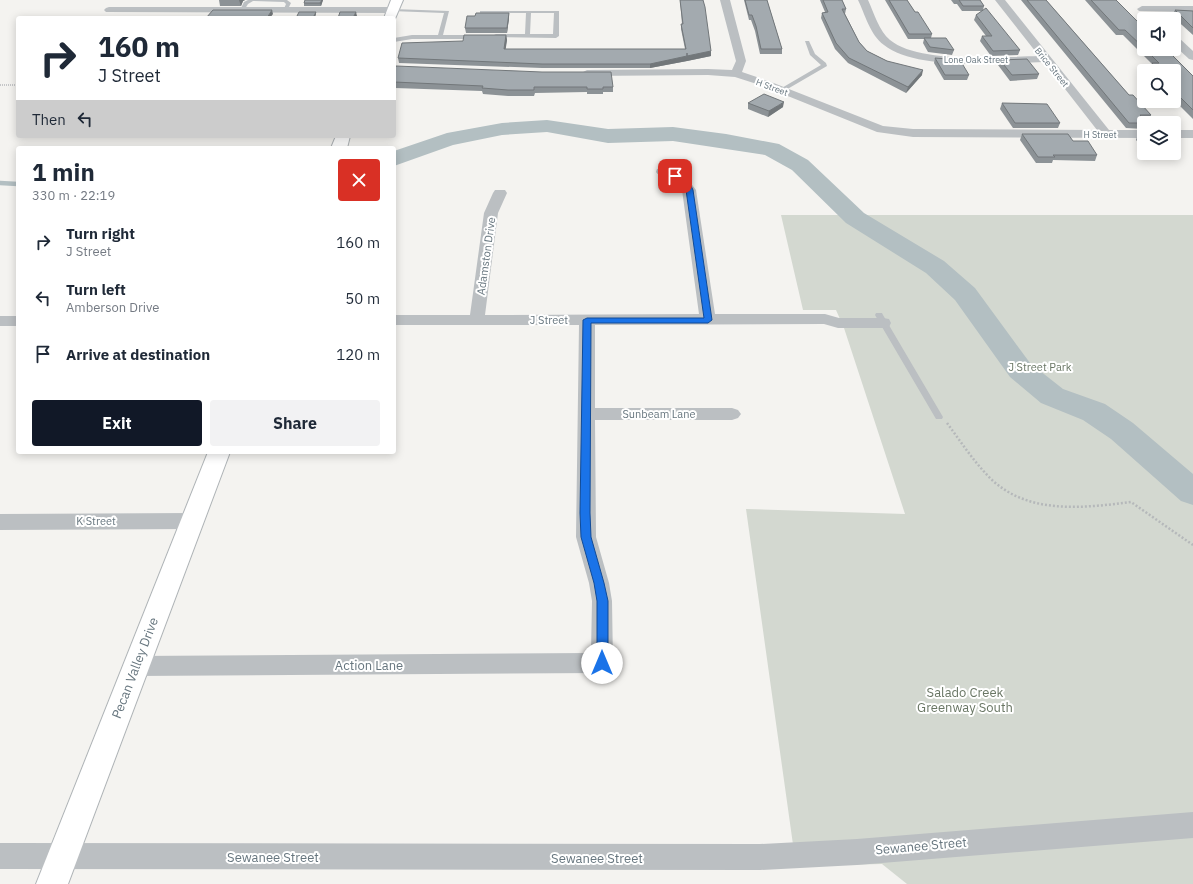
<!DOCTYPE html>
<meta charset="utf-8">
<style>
:root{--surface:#fff;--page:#f2f2f3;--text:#1f2937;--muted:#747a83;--accent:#111827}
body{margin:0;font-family:"IBM Plex Sans",sans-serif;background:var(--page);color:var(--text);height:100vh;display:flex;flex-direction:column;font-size:15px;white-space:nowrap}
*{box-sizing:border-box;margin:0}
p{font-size:13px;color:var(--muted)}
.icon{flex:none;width:22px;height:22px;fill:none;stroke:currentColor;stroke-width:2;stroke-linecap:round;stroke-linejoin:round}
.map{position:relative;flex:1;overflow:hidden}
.drawer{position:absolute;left:16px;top:146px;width:380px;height:308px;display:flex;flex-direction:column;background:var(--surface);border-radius:4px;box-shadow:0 2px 10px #0003}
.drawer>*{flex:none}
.hud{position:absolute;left:16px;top:16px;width:380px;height:122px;border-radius:4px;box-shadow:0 2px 10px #0003;background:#fff;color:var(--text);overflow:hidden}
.controls{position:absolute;left:1137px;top:12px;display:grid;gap:8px}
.controls a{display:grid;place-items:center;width:44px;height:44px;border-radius:4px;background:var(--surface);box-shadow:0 2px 10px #0003;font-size:20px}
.pin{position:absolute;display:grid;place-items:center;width:34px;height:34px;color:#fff;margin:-17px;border-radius:8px;box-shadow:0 2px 6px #0006}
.me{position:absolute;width:44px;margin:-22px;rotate:0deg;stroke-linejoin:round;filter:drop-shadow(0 0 3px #0008)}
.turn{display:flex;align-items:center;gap:14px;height:84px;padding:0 16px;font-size:18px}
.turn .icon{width:52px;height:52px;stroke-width:2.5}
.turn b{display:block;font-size:28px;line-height:34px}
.then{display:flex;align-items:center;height:38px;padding:0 16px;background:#0003;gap:8px;font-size:15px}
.round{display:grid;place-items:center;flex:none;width:42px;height:42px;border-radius:4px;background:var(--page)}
.headline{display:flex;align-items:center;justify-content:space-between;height:68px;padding:0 16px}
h1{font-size:24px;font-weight:700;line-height:30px}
.cta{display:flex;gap:8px;margin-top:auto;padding:8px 16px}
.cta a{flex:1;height:46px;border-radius:4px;background:var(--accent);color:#fff;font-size:16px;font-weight:700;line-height:46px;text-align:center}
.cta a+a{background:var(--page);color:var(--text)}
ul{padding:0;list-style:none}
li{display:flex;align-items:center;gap:12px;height:56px;padding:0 16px}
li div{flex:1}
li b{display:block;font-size:15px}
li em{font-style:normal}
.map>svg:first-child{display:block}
</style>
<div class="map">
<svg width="1193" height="884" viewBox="0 0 1193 884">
<rect width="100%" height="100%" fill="#f4f3f0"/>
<polygon fill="#d3d8d0" points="781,215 1193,215 1193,884 907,884 882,864 796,866 746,509 905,514 844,328 836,310 803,310"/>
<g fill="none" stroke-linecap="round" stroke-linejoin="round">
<polyline stroke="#b3bfc2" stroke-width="4.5" points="0,183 18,184"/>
<polygon fill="#b3bfc2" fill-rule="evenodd" points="547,120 608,129 673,127 726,134 779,144 808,160 864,213 944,261 975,288 1030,363 1063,389 1105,404 1133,423 1193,474 1193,505 1181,501 1111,439 1083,420 1041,403 1010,377 955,300 926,273 846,223 792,170 765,155 673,141 608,143 547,132 502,135 453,145 394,166 394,151 447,133 502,123"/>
<g stroke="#aeb3b6" stroke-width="2">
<g id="secondary">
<polygon points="391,0 403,0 394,21 394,18 384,18"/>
<polygon points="336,136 350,136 347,148 331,148"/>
<polygon points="208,452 230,452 68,884 36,884"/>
</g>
</g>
<polyline stroke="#b5b8ba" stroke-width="1.5" stroke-dasharray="1 1" stroke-linecap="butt" points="0,85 18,85"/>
<path stroke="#b5b8ba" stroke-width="2.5" stroke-dasharray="2 2" stroke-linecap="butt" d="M947 423C961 442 974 462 991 479 1029 515 1083 508 1131 502L1193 545"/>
<g fill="#bbbfc2" fill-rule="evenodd">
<polygon points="248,0 287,0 291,3 287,11 285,12 283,11 286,4 284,2 253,1 248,4 243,12 239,12 244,2"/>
<polygon points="393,9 449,11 443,35 475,35 478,37 475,39 412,39 394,42 394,38 412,35 438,35 444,13 391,11 391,10"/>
<path d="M482 11H559V36L556 38 494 37V35L496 34H525L526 13H480V11ZM531 13H554L553 34H530Z"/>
<polygon points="805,41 809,41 815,54 826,63 827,66 784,91 780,91 780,89 821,65 810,55"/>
<polygon points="876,313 882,313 883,315 943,417 942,419 936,419 875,315"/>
</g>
<g fill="#bbbfc2" fill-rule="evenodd">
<path d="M720 0H730L746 61 742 72 771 82 883 126 913 129 1097 130 1044 62C1003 63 916 71 884 45 870 35 865 14 858 0H868C874 13 879 31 890 40 919 64 1002 57 1039 56L995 0H1005L1109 130H1144V138L913 137 877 132 763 86 735 77 708 75 587 76 581 73 587 70 708 69 732 70 736 61Z"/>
<polygon points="1142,6 1193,6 1193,12 1139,11 1137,9"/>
<polygon points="109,7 393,7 398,10 393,13 106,12 104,10 106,8"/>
<polygon points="1174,36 1178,37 1193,51 1193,60 1189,59 1174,45"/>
<rect x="1174" y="130" width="19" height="8"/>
<path d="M662 168 686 177 696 190 715 314H825L839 318H883L889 319 891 323 889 327 883 328H838L824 324 595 325V408H732L738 410 741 414 738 418 732 420H595L596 537 609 583 612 601 613 663 610 670 602 673 135 676 127 673 124 666 127 659 135 656 591 653 592 601 589 583 576 537 579 325H394V315H470L484 213 493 193 495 190H505L507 193 498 213 485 315 699 314 682 190C676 176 662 181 656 172L657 169Z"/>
<rect x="0" y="316" width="18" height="10"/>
<polygon points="192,513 199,516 202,521 199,526 192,529 0,530 0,514"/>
<polygon points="1193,812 1193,838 857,865 760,870 0,869 0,843 760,844 857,839"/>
</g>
<use href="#secondary" fill="#fff" fill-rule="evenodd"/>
</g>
<g fill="#8c9296">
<polygon points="219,0 245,0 243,1 241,6 220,6"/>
<polygon points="305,0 323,0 321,6 304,6 304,3"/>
<polygon points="680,0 703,0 711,56 687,61 687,60 687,61 650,68 542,68 399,63 398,58 463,41 506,35 507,40 505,49 685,49 681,29 681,24 682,24"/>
<polygon points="744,0 767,0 782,49 782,54 760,54 755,31 751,20 749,20"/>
<polygon points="820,0 842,0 846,9 845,14 859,42 867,51 887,61 922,75 906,93 848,63 835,49 821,18 822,13 825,12"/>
<polygon points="885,0 907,0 915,12 932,34 931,38 954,50 952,55 928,52 923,43 924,39 908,39"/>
<polygon points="951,0 980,0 984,6 983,10 1020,50 1018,55 991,56 980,41 982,36 986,36 974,20 976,15 982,11 962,11 957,4 954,4"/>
<polygon points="1021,0 1046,0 1129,95 1151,115 1149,120 1145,120 1144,123 1144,129 1126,128"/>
<polygon points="1085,0 1116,0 1144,28 1144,49 1166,49 1193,76 1193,119 1174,100 1174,71 1152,71 1150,69 1152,64 1123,35 1116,35"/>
<polygon points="1175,10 1193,11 1193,35 1172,16"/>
<polygon points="509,13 509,18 507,33 466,33 465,28 475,16"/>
<polygon points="935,58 969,75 967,80 944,80 934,63"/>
<polygon points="1000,60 1039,74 1037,79 1010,81 998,65"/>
<polygon points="394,72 613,87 613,92 603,92 603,94 587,94 587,92 535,93 534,96 508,96 483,94 482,91 395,88"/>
<polygon points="748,103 783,107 768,117 748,109"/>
<polygon points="1002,103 1060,123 1058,128 1013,128 1000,109"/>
<polygon points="1022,134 1073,141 1097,155 1095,161 1053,160 1052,163 1036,163 1020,140"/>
<polygon points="1138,134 1144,134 1144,149 1136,140"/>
<polygon points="1174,152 1171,158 1152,158 1147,153 1174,153"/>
</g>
<g fill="#72777a">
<polygon points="239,0 245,0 243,1 241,6"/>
<polygon points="322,0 323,0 321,6 320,3"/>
<polygon points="272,10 273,14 270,18 267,18"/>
<polygon points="316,12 316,14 315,18 313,18"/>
<polygon points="356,12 357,16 356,18 353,18"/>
<polygon points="509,13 509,18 507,33 507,28"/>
<polygon points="506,35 507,40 505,54 504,49"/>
<polygon points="711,51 711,56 687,61 687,56"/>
<polygon points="687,56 687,61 650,68 650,64"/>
<polygon points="923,70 922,75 906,93 908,87"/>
<polygon points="784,102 783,107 768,117 769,111"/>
</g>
<g fill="#a3aaaf" stroke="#72777a">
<polygon points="305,0 322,0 320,3 304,3"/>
<polygon points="680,0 703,0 705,7 711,51 687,56 687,53 687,56 650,64 542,64 398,58 402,43 463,41 464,35 506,35 504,49 686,49 681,24 683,24"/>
<polygon points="745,0 767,0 782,49 761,49 756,26 752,15 749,15"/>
<polygon points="823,0 842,0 846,9 842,9 859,42 867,51 887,61 923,70 908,87 849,58 836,43 822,13 828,12"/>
<polygon points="889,0 907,0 915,12 918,12 932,34 909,34"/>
<polygon points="959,0 980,0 984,6 963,6"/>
<polygon points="1027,0 1046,0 1129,95 1133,95 1151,115 1140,115 1148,123 1129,123"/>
<polygon points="1091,0 1116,0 1144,28 1144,48 1125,30 1119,30"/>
<polygon points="986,8 1020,50 993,51 982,36 992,36 976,15"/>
<polygon points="213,10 272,10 267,18 206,18"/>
<polygon points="1175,10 1193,11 1193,28"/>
<polygon points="299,12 316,12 313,18 296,18"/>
<polygon points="340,12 356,12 353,18 338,18"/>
<polygon points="476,13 509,13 507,28 465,28 467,16 475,16"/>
<polygon points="924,38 946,38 954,50 930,47"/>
<polygon points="1145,49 1166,49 1193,76 1193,110 1174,91 1179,91 1174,86 1174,71 1160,71 1152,63 1159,63"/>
<polygon points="935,58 960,60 969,75 945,75"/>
<polygon points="1027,59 1039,74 1012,75 1000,60"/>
<polygon points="396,66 542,72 611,72 613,87 603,87 603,89 587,89 587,87 534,87 534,90 508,90 482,88 483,86 394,82 395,79 394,79 394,72"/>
<polygon points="764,94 784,102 769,111 748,103"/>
<polygon points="1002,103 1047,104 1060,123 1015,123"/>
<polygon points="1022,134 1068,134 1073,141 1088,141 1097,155 1053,155 1055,157 1038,157"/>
<polygon points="1138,134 1144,134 1144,140"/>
</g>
<path fill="#1a73e8" stroke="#114b97" d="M673 174C683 173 689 181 693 190L712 320 708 323H591L590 513 591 537 604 583 608 601V663L606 667 602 668 598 667 597 663V601L594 583 581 537 580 513 583 320 587 318H704L686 190 683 183 673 177Z"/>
<g text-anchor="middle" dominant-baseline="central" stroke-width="4" stroke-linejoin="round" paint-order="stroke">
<g font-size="9" fill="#66757e" stroke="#fff">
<text x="976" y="59">Lone Oak Street</text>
<text transform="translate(1052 67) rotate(51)">Brice Street</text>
<text transform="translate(772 87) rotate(20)">H Street</text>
<text x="1100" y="134">H Street</text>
</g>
<g font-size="11" fill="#66757e" stroke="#fff">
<text transform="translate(486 256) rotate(-82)">Adamston Drive</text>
<text x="549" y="320">J Street</text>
<text x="659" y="414">Sunbeam Lane</text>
<text x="96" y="521">K Street</text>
</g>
<g font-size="11" fill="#697664" stroke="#fff">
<text x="1040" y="367">J Street Park</text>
</g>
<g font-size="13" fill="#66757e" stroke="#fff">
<text x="369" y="665">Action Lane</text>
<text transform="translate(135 668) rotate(-69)">Pecan Valley Drive</text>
<text transform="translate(921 846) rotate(-5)">Sewanee Street</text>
<text x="273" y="857">Sewanee Street</text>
<text x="597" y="858">Sewanee Street</text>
</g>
<g font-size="13" fill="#697664" stroke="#fff">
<text x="965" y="692">Salado Creek<tspan x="965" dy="15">Greenway South</tspan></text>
</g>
</g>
</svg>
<div class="controls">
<a><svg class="icon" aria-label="sound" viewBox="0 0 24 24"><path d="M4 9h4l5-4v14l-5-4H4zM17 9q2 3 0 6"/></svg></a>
<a><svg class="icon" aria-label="search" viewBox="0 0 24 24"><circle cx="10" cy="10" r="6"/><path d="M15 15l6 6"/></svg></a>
<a><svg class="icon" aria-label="layers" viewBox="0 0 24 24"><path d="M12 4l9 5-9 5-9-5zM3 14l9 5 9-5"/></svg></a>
</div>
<div class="pin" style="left:675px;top:176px;background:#d93025"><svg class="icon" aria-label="arrive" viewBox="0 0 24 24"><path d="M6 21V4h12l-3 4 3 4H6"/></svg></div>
<svg class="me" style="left:602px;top:663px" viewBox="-20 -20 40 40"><circle r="19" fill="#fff"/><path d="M0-13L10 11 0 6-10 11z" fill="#1a73e8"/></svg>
<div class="hud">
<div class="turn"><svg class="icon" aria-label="right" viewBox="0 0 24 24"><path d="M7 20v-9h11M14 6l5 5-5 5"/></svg><div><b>160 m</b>J Street</div></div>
<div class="then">Then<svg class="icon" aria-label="left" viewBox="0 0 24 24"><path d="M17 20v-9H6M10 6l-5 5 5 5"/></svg></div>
</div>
<section class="drawer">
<div class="headline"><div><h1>1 min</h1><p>330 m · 22:19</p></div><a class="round" style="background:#d93025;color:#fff"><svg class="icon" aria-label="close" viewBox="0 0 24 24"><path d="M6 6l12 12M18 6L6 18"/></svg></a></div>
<ul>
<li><svg class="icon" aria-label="right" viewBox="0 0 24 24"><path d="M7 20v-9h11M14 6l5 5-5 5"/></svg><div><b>Turn right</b><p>J Street</p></div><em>160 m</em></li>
<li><svg class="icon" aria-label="left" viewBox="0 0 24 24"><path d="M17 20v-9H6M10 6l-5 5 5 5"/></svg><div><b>Turn left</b><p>Amberson Drive</p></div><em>50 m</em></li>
<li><svg class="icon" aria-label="arrive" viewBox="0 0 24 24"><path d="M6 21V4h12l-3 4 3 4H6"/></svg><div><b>Arrive at destination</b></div><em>120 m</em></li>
</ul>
<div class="cta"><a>Exit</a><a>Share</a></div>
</section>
</div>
